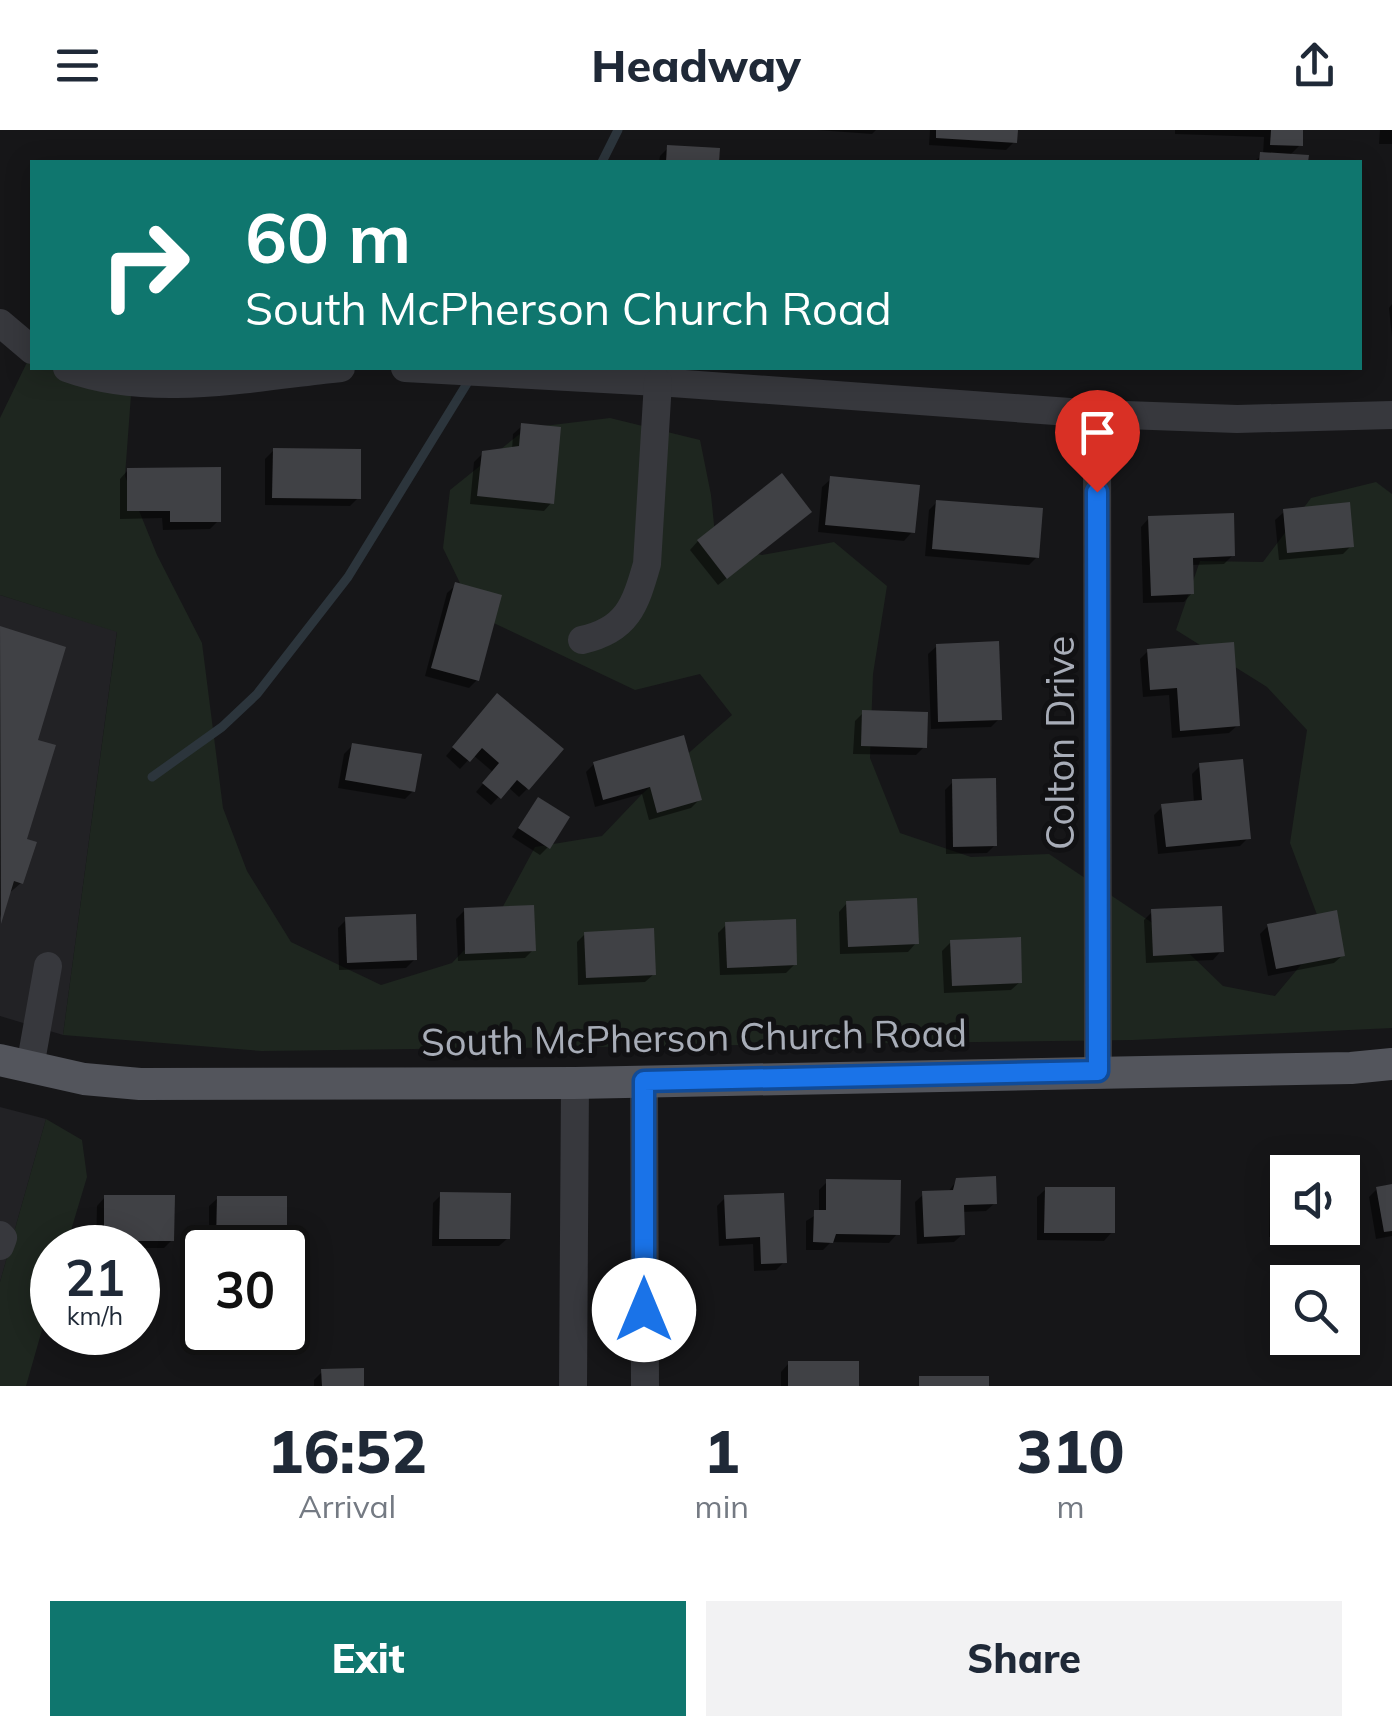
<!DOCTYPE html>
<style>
:root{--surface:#fff;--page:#f2f2f3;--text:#1f2937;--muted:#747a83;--accent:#0f766e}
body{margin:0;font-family:Mulish,sans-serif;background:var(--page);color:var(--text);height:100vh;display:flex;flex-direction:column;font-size:38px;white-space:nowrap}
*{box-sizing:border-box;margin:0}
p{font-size:32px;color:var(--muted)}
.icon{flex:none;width:55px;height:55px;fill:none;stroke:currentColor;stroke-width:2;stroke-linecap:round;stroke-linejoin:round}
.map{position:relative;height:1256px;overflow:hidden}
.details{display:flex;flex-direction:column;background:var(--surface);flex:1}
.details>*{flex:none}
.banner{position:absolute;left:30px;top:30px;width:1332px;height:210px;border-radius:0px;box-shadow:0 5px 25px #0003;background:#0f766e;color:#fff;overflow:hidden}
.buttons{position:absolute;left:1270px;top:1025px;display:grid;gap:20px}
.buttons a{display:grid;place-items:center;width:90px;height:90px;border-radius:0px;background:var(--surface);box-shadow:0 5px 25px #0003;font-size:50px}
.speed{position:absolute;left:30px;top:1095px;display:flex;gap:20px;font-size:50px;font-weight:700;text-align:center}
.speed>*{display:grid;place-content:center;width:130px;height:130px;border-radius:50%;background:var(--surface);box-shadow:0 5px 25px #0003;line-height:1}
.speed small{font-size:25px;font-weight:400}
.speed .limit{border:5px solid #111;border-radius:15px;background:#fff;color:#111}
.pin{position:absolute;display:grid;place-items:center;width:85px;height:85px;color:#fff;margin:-102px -42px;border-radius:50% 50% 50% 0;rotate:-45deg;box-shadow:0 0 10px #0007}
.pin .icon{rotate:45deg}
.me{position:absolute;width:110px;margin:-55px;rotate:0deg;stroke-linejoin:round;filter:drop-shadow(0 0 8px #0008)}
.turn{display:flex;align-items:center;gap:35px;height:210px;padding:0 50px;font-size:45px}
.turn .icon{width:130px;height:130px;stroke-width:2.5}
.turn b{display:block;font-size:70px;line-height:85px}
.eta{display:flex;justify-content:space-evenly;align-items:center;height:170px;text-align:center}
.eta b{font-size:60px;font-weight:800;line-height:70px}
.button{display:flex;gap:20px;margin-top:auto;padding:20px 50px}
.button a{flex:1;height:115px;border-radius:0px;background:var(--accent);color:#fff;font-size:40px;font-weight:800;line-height:115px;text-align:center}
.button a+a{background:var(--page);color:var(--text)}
header{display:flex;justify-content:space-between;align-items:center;height:130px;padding:0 50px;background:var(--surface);font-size:45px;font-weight:800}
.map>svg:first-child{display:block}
</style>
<header><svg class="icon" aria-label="menu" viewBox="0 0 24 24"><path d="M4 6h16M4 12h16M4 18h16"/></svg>Headway<svg class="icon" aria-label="share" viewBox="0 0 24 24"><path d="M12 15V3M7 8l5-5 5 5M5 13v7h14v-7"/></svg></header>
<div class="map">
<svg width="1392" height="1256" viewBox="0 0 1392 1256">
<rect width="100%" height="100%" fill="#161618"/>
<g fill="#222225">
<polygon points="0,465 117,501 63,905 0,886"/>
<polygon points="0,977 46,989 0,1152"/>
</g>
<g fill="#1e261f">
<polygon points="32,222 32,238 133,238 125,346 157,425 202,513 223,678 247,741 291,812 381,855 452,833 500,782 535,717 602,706 642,664 732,585 700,544 635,560 475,484 443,418 450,360 527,298 610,288 700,310 711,365 716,414 762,425 834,412 887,456 873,544 870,628 900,703 971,727 1049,724 1169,804 1223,856 1275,866 1325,806 1290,713 1307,600 1267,557 1176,500 1200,431 1263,432 1311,368 1376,352 1392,364 1392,898 1133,910 261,921 63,905 117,502 0,465 0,288"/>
<polygon points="46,989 82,1010 87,1047 66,1117 52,1118 52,1165 26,1256 0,1256 0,1152"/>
</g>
<g fill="#0007">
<polygon points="817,0 876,0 872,4"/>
<polygon points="930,0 1015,0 1014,12 1006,20 929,15"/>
<polygon points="1175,0 1301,0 1300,15 1288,27 1306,28 1306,32 1253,32 1263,25 1264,7 1175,4"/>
<polygon points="1380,0 1392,0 1392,14 1379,14"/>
<polygon points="668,18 717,20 716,32 659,32 660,26"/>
<polygon points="1392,174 1392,207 1389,178"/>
<polygon points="522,296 552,372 544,381 470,374 474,332 483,323 512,320 513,304"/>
<polygon points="274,320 358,368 350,376 265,375 265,329"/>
<polygon points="128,340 218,391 210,399 163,400 162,388 120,389 120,349"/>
<polygon points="831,349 912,402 904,411 818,402 822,357"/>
<polygon points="937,372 1037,427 1029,435 925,426 929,380"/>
<polygon points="1284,382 1351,416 1343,424 1279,430 1275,390"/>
<polygon points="1149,388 1232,426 1224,434 1191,435 1192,463 1184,472 1143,473 1141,397"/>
<polygon points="801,390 718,455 690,420 698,411"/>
<polygon points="456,455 477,550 469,558 425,546 447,463"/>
<polygon points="0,499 63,518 34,612 21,753 7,765 0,788"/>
<polygon points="937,516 999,589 991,597 931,599 928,524"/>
<polygon points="1148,521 1238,595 1229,603 1172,608 1169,565 1143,567 1140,529"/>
<polygon points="489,574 527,659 519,667 508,657 491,675 476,662 493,642 473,625 460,639 446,626"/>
<polygon points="863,583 924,617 916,625 853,624 855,591"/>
<polygon points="353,615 413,661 405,669 338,658 344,624"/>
<polygon points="594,634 699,670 691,678 649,690 642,664 595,677 586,642"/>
<polygon points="1200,636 1248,708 1240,716 1158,724 1154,685 1163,676 1194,673 1192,644"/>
<polygon points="953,652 995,715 987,723 946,724 945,660"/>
<polygon points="531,678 548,717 540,725 512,707"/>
<polygon points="847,773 916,813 908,822 840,824 839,782"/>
<polygon points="465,780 533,820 525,828 458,831 456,789"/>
<polygon points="1152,782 1221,821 1213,830 1146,833 1144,790"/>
<polygon points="346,790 415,829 406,838 339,840 338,798"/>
<polygon points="726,795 795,834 786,843 720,845 718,803"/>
<polygon points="1268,796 1343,825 1334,833 1268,846 1260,804"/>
<polygon points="585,804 654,844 645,852 578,855 577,812"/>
<polygon points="951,812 1020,852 1011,860 944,863 942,821"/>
<polygon points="957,1050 995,1073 986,1081 962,1082 963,1104 954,1112 917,1114 915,1072 924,1064 948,1062"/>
<polygon points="827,1052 897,1104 889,1113 831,1112 823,1120 806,1120 806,1091 819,1083 819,1060"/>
<polygon points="1278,1056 1288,1098 1345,1099 1337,1107 1269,1107 1270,1064"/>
<polygon points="1392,1056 1392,1106 1376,1109 1369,1067 1377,1059"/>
<polygon points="1046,1059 1112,1102 1104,1111 1037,1110 1037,1067"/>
<polygon points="441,1065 508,1108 499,1116 432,1116 433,1073"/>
<polygon points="105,1067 172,1110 164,1118 96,1118 97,1076"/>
<polygon points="218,1068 284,1111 278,1118 209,1118 209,1076"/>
<polygon points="725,1068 784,1132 776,1140 754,1141 753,1114 719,1116 717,1076"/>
<polygon points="789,1233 856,1256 781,1256 781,1242"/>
<polygon points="322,1242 361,1256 314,1256 314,1250"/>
</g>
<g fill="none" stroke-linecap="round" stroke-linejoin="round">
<g stroke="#2c353c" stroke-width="9">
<polyline points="602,32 618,0"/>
<polyline points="152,647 222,597 257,564 348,447 471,247"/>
</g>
</g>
<g fill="#404145">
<polygon points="936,0 1018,0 1017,13 936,8"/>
<polygon points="1271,0 1303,0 1303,16 1270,15"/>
<polygon points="667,15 720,18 719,32 666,32"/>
<polygon points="1260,22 1309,25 1308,32 1259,32"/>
<polygon points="521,293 561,297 554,374 477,366 482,321 519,316"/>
<polygon points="273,318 361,319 361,369 272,368"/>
<polygon points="221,337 221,392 170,392 170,381 127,381 127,338"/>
<polygon points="782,343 812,382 727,449 697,410"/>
<polygon points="830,346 920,355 915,403 825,395"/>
<polygon points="936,370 1043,378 1039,428 932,419"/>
<polygon points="1350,372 1354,417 1287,423 1283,379"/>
<polygon points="1234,383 1235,426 1193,428 1194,464 1151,466 1148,386"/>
<polygon points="455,452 502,465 479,551 431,538"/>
<polygon points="0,496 66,517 38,610 56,615 27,709 37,712 23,754 14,751 1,794"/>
<polygon points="999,511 1002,590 938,592 936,514"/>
<polygon points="1234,512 1240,596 1180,601 1177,558 1150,560 1147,519"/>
<polygon points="497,563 564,619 529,660 517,650 501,669 482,653 499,633 482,618 470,632 452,617"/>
<polygon points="862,580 928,582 927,618 861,616"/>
<polygon points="684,605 702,670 657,683 650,657 603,670 593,632"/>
<polygon points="352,613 422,624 415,662 345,650"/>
<polygon points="1243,629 1251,709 1166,717 1161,674 1202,670 1199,633"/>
<polygon points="996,648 997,716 953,717 952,649"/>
<polygon points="538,667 570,687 550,719 518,698"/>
<polygon points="917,768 919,814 848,817 846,771"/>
<polygon points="534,775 536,821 465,824 464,778"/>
<polygon points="1222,776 1224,822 1153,826 1151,779"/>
<polygon points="1337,780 1345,826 1276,839 1267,794"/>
<polygon points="416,784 417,830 347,833 345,787"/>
<polygon points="796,789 797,835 727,838 725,792"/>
<polygon points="654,798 656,845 586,848 584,802"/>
<polygon points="1021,807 1022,853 952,856 950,810"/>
<polygon points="996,1046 997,1074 964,1075 965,1105 924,1107 922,1061 953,1060 956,1048"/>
<polygon points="826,1049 901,1050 900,1105 836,1104 833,1113 813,1112 814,1080 826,1080"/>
<rect x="1277" y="1053" width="11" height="47"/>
<polygon points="1342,1054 1348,1054 1347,1100 1342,1100"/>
<polygon points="1392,1054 1392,1101 1384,1102 1376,1057"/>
<polygon points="1045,1057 1115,1057 1115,1103 1044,1103"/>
<polygon points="440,1062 511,1063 510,1109 439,1109"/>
<polygon points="784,1063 787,1133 761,1134 760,1107 726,1109 724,1065"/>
<polygon points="104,1065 175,1065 174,1111 104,1111"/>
<polygon points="217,1066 287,1066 287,1112 216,1112"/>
<rect x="788" y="1231" width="71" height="25"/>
<polygon points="364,1238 364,1256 322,1256 321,1239"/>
<rect x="919" y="1246" width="70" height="10"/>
</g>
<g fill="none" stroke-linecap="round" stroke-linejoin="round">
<g stroke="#37383d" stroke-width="28">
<polyline points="0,193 32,220"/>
<path d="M67 238C152 269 252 247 341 238"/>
<polyline points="405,238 658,252 1097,284 1237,289 1392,285"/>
<polyline points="1097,284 1098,941"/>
<path d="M582 510C627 500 635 476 647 434L658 252"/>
<polyline points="30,937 48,836"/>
<polyline points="644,951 645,1256"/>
<polyline points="0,1105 3,1108 0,1116"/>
<polyline points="573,1256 575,953"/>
</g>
<polyline stroke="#53555c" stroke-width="32" points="0,930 84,949 140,954 575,953 1351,938 1392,934"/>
</g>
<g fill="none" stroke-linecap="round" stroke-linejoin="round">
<g stroke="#114b97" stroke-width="25">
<polyline id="route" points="644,1180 644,951 1098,941 1097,362"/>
</g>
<use href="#route" stroke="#1a73e8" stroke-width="18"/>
</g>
<g text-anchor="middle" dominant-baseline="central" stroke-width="10" stroke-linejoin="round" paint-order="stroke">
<g font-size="38" fill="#a8adb8" stroke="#111113">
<text transform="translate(1060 613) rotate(-90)">Colton Drive</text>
<text transform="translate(694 907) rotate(-1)">South McPherson Church Road</text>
</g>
</g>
</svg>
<div class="buttons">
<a><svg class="icon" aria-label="sound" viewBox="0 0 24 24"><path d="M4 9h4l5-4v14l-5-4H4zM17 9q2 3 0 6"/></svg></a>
<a><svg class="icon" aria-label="search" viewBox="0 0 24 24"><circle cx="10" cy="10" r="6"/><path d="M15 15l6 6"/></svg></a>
</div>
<div class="speed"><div>21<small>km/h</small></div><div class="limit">30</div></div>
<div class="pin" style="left:1097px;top:362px;background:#d93025"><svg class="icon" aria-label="arrive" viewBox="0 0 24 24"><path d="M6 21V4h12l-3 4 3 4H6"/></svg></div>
<svg class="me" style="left:644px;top:1180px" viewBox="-20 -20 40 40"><circle r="19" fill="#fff"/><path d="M0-13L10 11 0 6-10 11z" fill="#1a73e8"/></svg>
<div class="banner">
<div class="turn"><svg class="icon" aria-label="right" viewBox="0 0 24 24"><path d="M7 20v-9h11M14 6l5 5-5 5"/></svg><div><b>60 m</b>South McPherson Church Road</div></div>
</div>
</div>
<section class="details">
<div class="eta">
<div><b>16:52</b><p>Arrival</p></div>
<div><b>1</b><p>min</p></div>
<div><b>310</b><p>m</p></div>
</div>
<div class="button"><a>Exit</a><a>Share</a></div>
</section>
